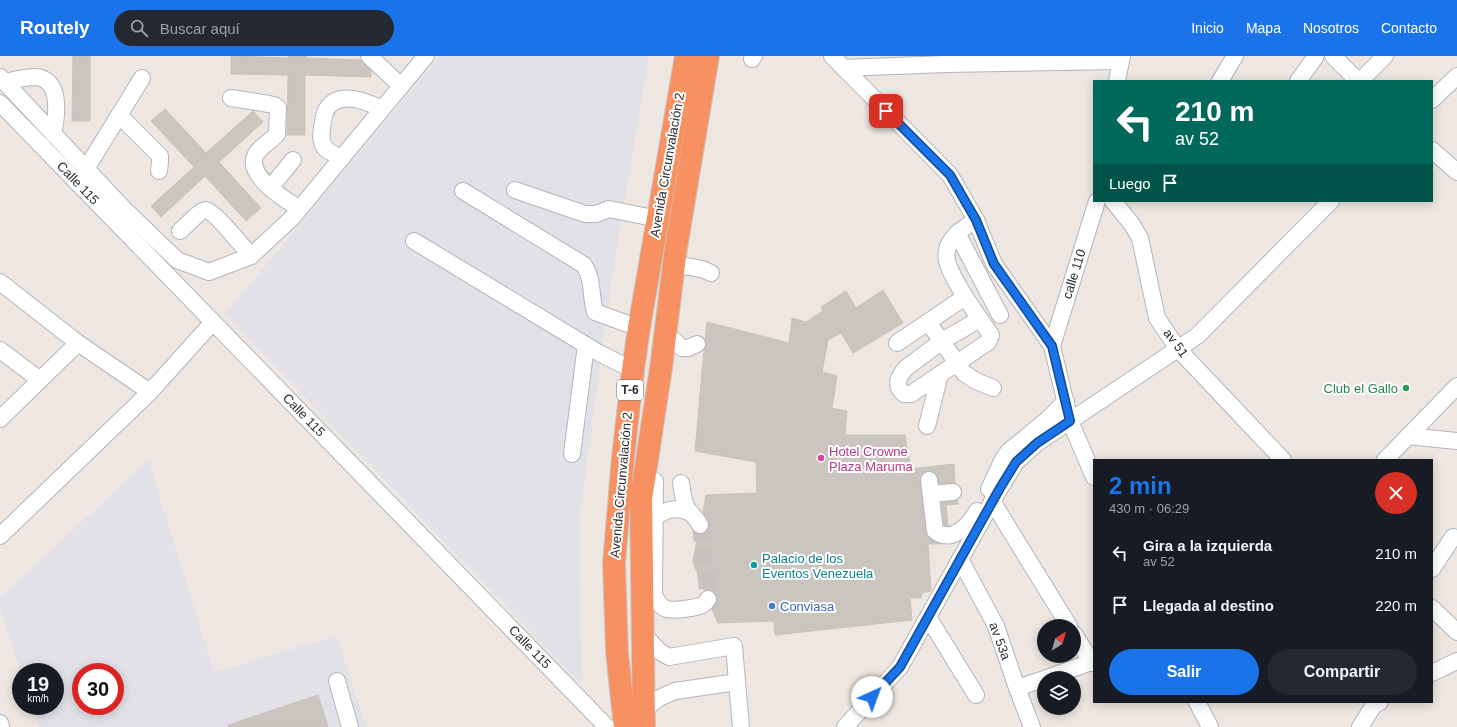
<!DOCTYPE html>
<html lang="es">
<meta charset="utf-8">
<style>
:root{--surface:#171b24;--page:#242831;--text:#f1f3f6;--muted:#9ea1a6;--accent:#1a73e8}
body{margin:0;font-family:Arial,sans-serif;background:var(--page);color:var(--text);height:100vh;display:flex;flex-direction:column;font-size:15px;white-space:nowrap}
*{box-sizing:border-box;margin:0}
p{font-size:13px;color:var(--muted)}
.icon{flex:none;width:22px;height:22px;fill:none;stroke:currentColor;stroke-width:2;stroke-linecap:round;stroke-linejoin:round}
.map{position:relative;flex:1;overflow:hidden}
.details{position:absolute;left:1093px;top:403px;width:340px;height:244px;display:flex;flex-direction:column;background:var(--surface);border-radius:0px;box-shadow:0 2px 10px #0003}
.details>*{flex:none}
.top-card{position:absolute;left:1093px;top:24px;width:340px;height:122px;border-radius:0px;box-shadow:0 2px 10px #0003;background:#00695c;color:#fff;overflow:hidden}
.needle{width:26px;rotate:37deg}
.controls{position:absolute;left:1037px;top:563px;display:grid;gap:8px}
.controls a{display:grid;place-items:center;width:44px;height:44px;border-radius:50%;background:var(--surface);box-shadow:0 2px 10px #0003;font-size:20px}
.speed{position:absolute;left:12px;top:607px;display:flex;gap:8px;font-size:20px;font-weight:700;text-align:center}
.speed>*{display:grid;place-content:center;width:52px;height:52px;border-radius:50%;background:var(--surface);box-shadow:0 2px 10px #0003;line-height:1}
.speed small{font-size:10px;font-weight:400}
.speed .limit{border:6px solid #d22;background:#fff;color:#111}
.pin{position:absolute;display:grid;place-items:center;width:34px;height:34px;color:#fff;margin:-17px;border-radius:8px;box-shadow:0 2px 6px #0006}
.me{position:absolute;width:44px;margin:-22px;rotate:43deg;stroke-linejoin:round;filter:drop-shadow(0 0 3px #0008)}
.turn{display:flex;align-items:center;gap:14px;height:84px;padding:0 16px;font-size:18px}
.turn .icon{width:52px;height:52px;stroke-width:2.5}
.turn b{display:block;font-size:28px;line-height:34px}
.then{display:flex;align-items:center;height:38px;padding:0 16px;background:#0003;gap:8px;font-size:15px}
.round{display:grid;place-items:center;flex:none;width:42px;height:42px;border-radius:21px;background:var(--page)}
.headline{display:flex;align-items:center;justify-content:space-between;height:68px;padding:0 16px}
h1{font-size:24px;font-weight:600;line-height:30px;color:var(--accent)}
.cta{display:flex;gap:8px;margin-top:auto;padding:8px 16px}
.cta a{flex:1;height:46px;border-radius:24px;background:var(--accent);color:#fff;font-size:16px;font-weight:600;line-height:46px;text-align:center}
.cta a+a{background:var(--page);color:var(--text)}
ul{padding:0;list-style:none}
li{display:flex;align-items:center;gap:12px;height:52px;padding:0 16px}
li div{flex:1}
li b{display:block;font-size:15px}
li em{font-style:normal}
header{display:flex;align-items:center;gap:24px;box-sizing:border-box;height:56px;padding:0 20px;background:var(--accent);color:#fff}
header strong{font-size:19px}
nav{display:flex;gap:22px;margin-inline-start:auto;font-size:14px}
.search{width:280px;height:36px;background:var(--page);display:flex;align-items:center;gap:10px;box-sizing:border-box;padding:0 14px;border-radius:22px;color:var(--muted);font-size:15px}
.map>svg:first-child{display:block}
</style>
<header>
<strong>Routely</strong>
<div class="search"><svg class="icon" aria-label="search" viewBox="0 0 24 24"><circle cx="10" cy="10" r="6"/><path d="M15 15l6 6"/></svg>Buscar aquí</div>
<nav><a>Inicio</a><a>Mapa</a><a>Nosotros</a><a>Contacto</a></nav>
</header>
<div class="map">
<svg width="1457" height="671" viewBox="0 0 1457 671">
<rect width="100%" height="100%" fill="#eee7e1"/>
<g fill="#e2e1e7" fill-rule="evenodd">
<polygon points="440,0 649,0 612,222 580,456 581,628 225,258"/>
<path d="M148 404 214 616 337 580 366 671H39L33 650H55V616H21L0 551V542ZM81 616H115V650H81Z"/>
</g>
<g fill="#cac5bf" stroke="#cac2ba">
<polygon points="73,0 90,0 90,65 72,65"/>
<polygon points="231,0 288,2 288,0 306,0 306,2 360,4 371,15 371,21 305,19 305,79 287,79 288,19 231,18"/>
<polygon points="165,53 206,97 253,55 263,66 219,106 261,152 246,165 205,120 161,161 151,150 194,111 151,65"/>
<polygon points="883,234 903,267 853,297 841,277 828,284 822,316 837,320 832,352 847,355 845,379 905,379 911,413 954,408 955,427 939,428 937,419 932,415 928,415 924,416 920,421 920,425 926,476 930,483 940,488 928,488 931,535 922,537 921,542 910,542 912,564 775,579 774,565 718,567 712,553 717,544 716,539 713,535 704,534 693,506 698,478 705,477 708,474 709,470 708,464 703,456 706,439 757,437 756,406 695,395 704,294 706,289 705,284 707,266 789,287 792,262 806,266 823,255 821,251 846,235 856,252"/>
<polygon points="957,444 958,448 946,449 948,470 944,469 941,447"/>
<polygon points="318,639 328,671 229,671 228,669"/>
</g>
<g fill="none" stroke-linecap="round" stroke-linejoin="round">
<polyline stroke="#c7c2bd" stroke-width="16" stroke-dasharray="16 8" stroke-linecap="butt" points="700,469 708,543"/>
<g stroke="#b1b5bd" stroke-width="18">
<g id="minor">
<polyline points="369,0 401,30"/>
<polyline points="832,0 950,119 976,164 994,208 1052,290 1070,365 1094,421"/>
<polyline points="1333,0 1358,25"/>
<polyline points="752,3 754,0"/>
<polyline points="843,12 945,8 1120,5"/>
<polyline points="0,21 124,153 177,204 209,216 251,200 292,162 426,0"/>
<polyline points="1117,25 1122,0"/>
<polyline points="1220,25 1235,0"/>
<polyline points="1298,25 1316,0"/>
<polyline points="1360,25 1385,0"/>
<path d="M4 26C14 24 26 21 35 21 62 22 57 60 53 78"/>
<path d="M231 42 269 48 274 49 278 52 277 78C271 85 261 90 256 98 244 119 285 143 299 153"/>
<polyline points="1432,44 1457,20"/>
<polyline points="0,47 607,671"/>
<polyline points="119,59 160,100 160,106 159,115"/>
<polyline points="1432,94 1457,116"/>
<path d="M342 102C337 99 329 96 326 93 320 87 321 79 322 72 323 66 324 59 326 54 338 34 366 45 382 53"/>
<polyline points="86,113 142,22"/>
<polyline points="270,132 293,104"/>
<polyline points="515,134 585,158 596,158 609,153 658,163"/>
<path d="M463 135 584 209C594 224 590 240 595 256L639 272"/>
<polyline points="1113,145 1131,167 1140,182 1157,262 1178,293 1283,404"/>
<path d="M180 175C185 171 200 154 206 154 214 155 244 192 251 200"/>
<polyline points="957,177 1000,259"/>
<polyline points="414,185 599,297 633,314"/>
<polyline points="684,210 702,213 711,217"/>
<polyline points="0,226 78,287 150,336"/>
<path d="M965 241 991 279 988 286 911 338H904C894 330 898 321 906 312L942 285 980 263"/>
<polyline points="928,266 964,317 976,325 993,332"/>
<polyline points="675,285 682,292 688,292 697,288"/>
<path d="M897 287 965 241C953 219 934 198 958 177 963 172 970 168 976 164"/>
<polyline points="1052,290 1097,145"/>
<polyline points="0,294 40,324"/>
<polyline points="0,363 78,287"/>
<polyline points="927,370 940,318"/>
<polyline points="1408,380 1457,385"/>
<polyline points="572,398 586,289"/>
<polyline points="1385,404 1457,330"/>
<path d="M929 424 935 475C952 488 969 469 977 455"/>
<path d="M655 425 654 539C657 545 660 551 667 553 673 555 699 552 704 548 705 548 708 543 708 543"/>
<path d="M681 427C683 437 683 449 690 456 694 461 697 463 700 469"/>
<polyline points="989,433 1002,405 1008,396 1048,363 1066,345"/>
<polyline points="931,438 953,436"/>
<polyline points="992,445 1069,570"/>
<path d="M655 462C666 453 675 451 689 456"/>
<polyline points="0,480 150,336 213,266"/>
<polyline points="960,503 996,570 1017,632 1032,671"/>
<polyline points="1432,513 1453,481"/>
<polyline points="1432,552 1457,576"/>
<polyline points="928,561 976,639"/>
<polyline points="642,577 659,595 669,601 734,590 737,626 675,635 659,642 643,655"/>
<polyline points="1074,578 1092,607"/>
<polyline points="1432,617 1457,605"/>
<polyline points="1047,622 1094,605"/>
<polyline points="337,625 350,671"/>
<polyline points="737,626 741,671"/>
<polyline points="1017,632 1044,623"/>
<polyline points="1197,646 1210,671"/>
<polyline points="0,667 1,671"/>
<polyline points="845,671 900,611 1000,432 1016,406 1037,387 1197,280 1331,145"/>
<polyline points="1360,671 1374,649 1380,646"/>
</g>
</g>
<g stroke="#c8c8c8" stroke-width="24">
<g id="highway">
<polyline points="625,671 617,596 614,507 623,401 633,314 639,272 686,0"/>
<polyline points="644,671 641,443 661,312 676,192 708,0"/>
</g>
</g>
<use href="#minor" stroke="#fff" stroke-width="16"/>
<use href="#highway" stroke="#f89162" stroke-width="22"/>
</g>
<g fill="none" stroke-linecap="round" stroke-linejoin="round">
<g stroke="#114b97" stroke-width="10">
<polyline id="route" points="872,641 900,611 1000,432 1016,406 1037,387 1070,365 1052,290 994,208 976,164 950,119 886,55"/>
</g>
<use href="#route" stroke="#1a73e8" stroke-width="7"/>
</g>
<circle fill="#2e9e5b" stroke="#fff" stroke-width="1.5" cx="1406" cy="332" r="4"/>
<circle fill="#d1479c" stroke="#fff" stroke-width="1.5" cx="821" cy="402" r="4"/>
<circle fill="#0f9aa8" stroke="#fff" stroke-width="1.5" cx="754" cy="509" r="4"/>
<circle fill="#3f7fe0" stroke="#fff" stroke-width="1.5" cx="772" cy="550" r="4"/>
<g text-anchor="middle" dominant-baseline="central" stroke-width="4" stroke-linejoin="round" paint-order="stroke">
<rect fill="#fff" stroke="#6c6c6c" stroke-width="1" x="617" y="324" width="26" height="20" rx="3"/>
<g font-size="12" font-weight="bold" fill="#2d2d2d">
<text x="630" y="334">T-6</text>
</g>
<g font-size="13" fill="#2d2d2d" stroke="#fff">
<text transform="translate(667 109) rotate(-80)">Avenida Circunvalación 2</text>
<text transform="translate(78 127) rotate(46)">Calle 115</text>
<text transform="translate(1074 218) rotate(-73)">calle 110</text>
<text transform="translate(1176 287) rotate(53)">av 51</text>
<text transform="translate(304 359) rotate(46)">Calle 115</text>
<text transform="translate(621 429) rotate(-85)">Avenida Circunvalación 2</text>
<text transform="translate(1000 585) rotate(70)">av 53a</text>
<text transform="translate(530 591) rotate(46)">Calle 115</text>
</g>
<g font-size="13" fill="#27864d" stroke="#fff" text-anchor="end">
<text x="1398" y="332">Club el Gallo</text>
</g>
<g font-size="13" fill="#b23c85" stroke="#fff" text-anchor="start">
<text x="829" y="395">Hotel Crowne<tspan x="829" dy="15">Plaza Maruma</tspan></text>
</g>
<g font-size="13" fill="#0d838f" stroke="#fff" text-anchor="start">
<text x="762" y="502">Palacio de los<tspan x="762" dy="15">Eventos Venezuela</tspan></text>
</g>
<g font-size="13" fill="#366cbe" stroke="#fff" text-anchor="start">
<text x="780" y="550">Conviasa</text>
</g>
</g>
</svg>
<div class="controls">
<a><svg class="needle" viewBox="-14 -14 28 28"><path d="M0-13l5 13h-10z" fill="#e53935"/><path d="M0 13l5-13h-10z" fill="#9ea1a6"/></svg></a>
<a><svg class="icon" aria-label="layers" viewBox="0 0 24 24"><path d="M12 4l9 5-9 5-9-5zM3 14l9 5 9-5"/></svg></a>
</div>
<div class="speed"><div>19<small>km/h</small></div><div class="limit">30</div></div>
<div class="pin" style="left:886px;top:55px;background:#d93025"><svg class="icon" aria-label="arrive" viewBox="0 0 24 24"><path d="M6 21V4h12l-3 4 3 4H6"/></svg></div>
<svg class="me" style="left:872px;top:641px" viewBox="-20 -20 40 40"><circle r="19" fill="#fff"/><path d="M0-13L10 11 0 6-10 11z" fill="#1a73e8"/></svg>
<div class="top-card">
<div class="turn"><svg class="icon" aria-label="left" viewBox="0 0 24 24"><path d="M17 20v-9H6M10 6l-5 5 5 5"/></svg><div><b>210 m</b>av 52</div></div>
<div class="then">Luego<svg class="icon" aria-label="arrive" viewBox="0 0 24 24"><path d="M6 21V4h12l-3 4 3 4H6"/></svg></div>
</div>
<section class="details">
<div class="headline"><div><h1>2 min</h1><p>430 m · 06:29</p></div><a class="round" style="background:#d93025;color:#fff"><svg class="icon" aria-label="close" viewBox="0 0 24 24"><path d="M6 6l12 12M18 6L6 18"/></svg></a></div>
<ul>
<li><svg class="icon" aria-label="left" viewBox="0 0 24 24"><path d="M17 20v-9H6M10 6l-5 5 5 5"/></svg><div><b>Gira a la izquierda</b><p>av 52</p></div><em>210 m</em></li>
<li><svg class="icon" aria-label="arrive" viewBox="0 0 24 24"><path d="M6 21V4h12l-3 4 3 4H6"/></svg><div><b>Llegada al destino</b></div><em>220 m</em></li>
</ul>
<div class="cta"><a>Salir</a><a>Compartir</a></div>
</section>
</div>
